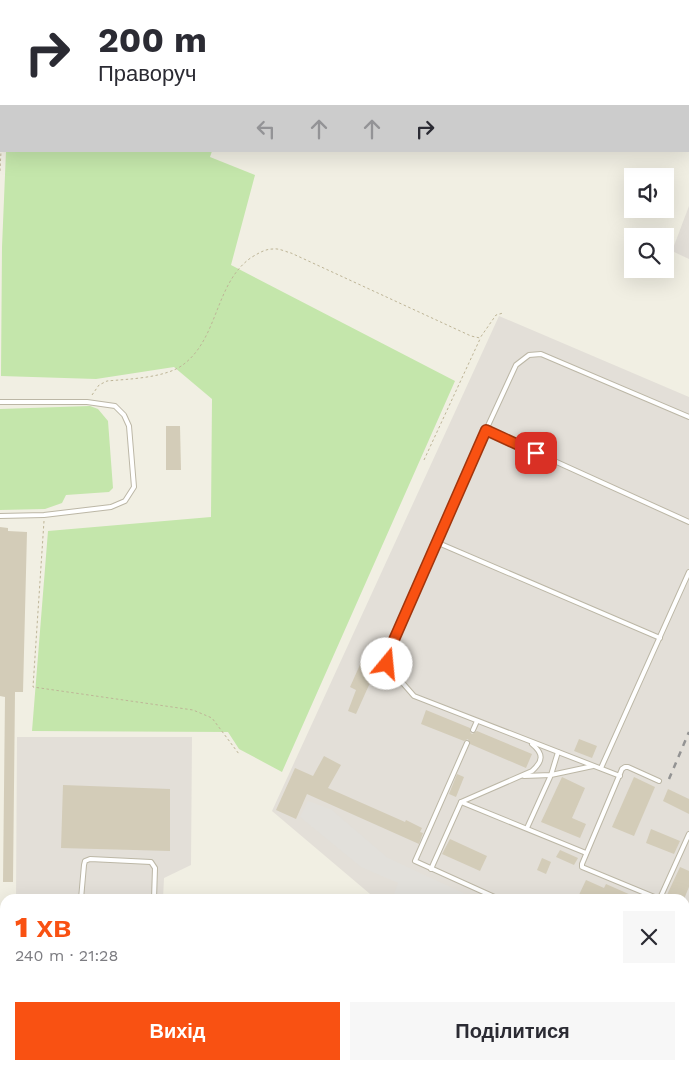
<!DOCTYPE html>
<html lang="uk">
<meta charset="utf-8">
<style>
:root{--surface:#fff;--page:#f7f7f7;--text:#2b2b33;--muted:#7c7c81;--accent:#f95112}
body{margin:0;font-family:"Work Sans",sans-serif;background:var(--page);color:var(--text);height:100vh;display:flex;flex-direction:column;font-size:19px;white-space:nowrap}
*{box-sizing:border-box;margin:0}
p{font-size:16px;color:var(--muted)}
.icon{flex:none;width:28px;height:28px;fill:none;stroke:currentColor;stroke-width:2;stroke-linecap:round;stroke-linejoin:round}
.map{position:relative;flex:1;overflow:hidden}
.side{position:absolute;left:0px;top:894px;width:690px;height:176px;display:flex;flex-direction:column;background:var(--surface);border-radius:15px 15px 0 0;box-shadow:0 5px 20px #0002}
.side>*{flex:none}
.guide{position:absolute;left:0px;top:0px;width:690px;height:152px;box-shadow:0 5px 20px #0002;background:#fff;color:var(--text);overflow:hidden}
.tools{position:absolute;left:624px;top:168px;display:grid;gap:10px}
.tools a{display:grid;place-items:center;width:50px;height:50px;border-radius:0px;background:var(--surface);box-shadow:0 5px 20px #0002;font-size:25px}
.pin{position:absolute;display:grid;place-items:center;width:42px;height:42px;color:#fff;margin:-21px;border-radius:10px;box-shadow:0 2px 8px #0006}
.me{position:absolute;width:55px;margin:-28px;rotate:17deg;stroke-linejoin:round;filter:drop-shadow(0 0 4px #0008)}
.turn{display:flex;align-items:center;gap:18px;height:105px;padding:0 15px;font-size:22px}
.turn .icon{width:65px;height:65px;stroke-width:2.5}
.turn b{display:block;font-size:35px;line-height:42px}
.lanes{display:flex;align-items:center;height:48px;padding:0 15px;background:#0003;justify-content:center;gap:25px;direction:ltr}
.lanes .off{opacity:.35}
.round{display:grid;place-items:center;flex:none;width:52px;height:52px;border-radius:0px;background:var(--page)}
.head{display:flex;align-items:center;justify-content:space-between;height:85px;padding:0 15px}
h1{font-size:30px;font-weight:800;line-height:38px;color:var(--accent)}
.cta{display:flex;gap:10px;margin-top:auto;padding:10px 15px}
.cta a{flex:1;height:58px;border-radius:0px;background:var(--accent);color:#fff;font-size:20px;font-weight:800;line-height:58px;text-align:center}
.cta a+a{background:var(--page);color:var(--text)}
.map>svg:first-child{display:block}
</style>
<div class="map">
<svg width="689" height="1069" viewBox="0 0 689 1069">
<rect width="100%" height="100%" fill="#f1efe3"/>
<g fill="#e3dfd8">
<polygon points="689,206 689,259 672,251"/>
<polygon points="499,316 689,397 689,954 685,960 685,899 376,899 272,811"/>
<polygon points="17,737 192,737 191,865 164,878 163,899 16,899"/>
<polygon points="15,1065 587,1065 596,1069 15,1069"/>
</g>
<g fill="#c4e6ab">
<polygon points="6,151 212,151 210,157 255,175 231,265 455,381 282,772 239,749 228,732 32,731 48,531 211,517 212,399 174,367 96,379 1,376 2,247"/>
<polygon points="90,406 98,409 108,421 113,488 109,492 66,495 62,503 45,509 0,510 0,409"/>
</g>
<g fill="#e2e0db">
<polygon points="308,801 332,810 388,858 476,899 392,899 398,883 361,867 300,817"/>
<polygon points="189,1065 439,1065 438,1069 187,1069"/>
</g>
<g fill="none" stroke-linecap="round" stroke-linejoin="round">
<g stroke="#9ec4ef" stroke-width="2.5">
<polyline points="206,1 207,0"/>
<polyline points="0,22 1,23"/>
</g>
</g>
<g fill="#d3ccb8">
<polygon points="166,426 180,426 181,470 166,470"/>
<polygon points="0,527 8,528 8,531 27,532 23,692 15,692 13,882 3,882 5,697 0,696"/>
<polygon points="363,658 378,665 356,714 348,711 356,690 350,687"/>
<polygon points="426,710 470,728 470,732 472,734 477,731 532,754 526,768 470,744 468,739 464,741 421,724"/>
<polygon points="579,739 597,746 592,758 574,751"/>
<polygon points="324,756 341,765 328,788 405,822 406,820 422,828 420,832 423,833 419,844 307,794 296,819 276,810 295,768 313,776"/>
<polygon points="457,774 464,777 456,797 449,794"/>
<polygon points="562,777 585,788 572,818 586,824 580,838 541,822"/>
<polygon points="634,777 655,787 634,836 612,827"/>
<polygon points="63,785 170,789 170,851 61,848"/>
<polygon points="668,789 689,799 689,814 663,801"/>
<polygon points="651,829 680,841 674,854 646,843"/>
<polygon points="450,839 487,856 480,871 442,854"/>
<polygon points="560,850 578,858 574,865 556,857"/>
<polygon points="542,858 551,862 546,874 537,870"/>
<polygon points="680,867 689,871 689,887 684,899 665,899"/>
<polygon points="586,880 604,888 606,884 640,899 582,899 578,897"/>
</g>
<g fill="none" stroke-linecap="round" stroke-linejoin="round">
<g stroke="#bcb7a6" stroke-width="6">
<g id="service">
<polyline points="0,402 87,402 115,406 124,415 129,426 134,487 125,501 111,507 44,515 0,516"/>
<polyline points="486,430 689,522"/>
<polyline points="436,542 660,638"/>
<polyline points="473,730 477,721"/>
<polyline points="467,743 415,861 499,899"/>
<polyline points="601,768 689,572"/>
<polyline points="524,776 551,775 558,752"/>
<polyline points="620,776 414,696 387,665 386,658 486,430 516,365 529,355 541,354 689,417"/>
<polyline points="659,781 628,767 625,767 622,769 582,864 582,867 657,898 661,896 689,834"/>
<polyline points="461,802 586,853"/>
<polyline points="527,828 551,775 593,766"/>
<path d="M431 869 461 802 532 771C543 761 544 754 532 744"/>
<polyline points="81,899 84,865 85,861 90,859 151,862 155,868 154,899"/>
<polyline points="685,980 689,981"/>
<polyline points="51,1065 85,1067 87,1065"/>
<polyline points="526,1065 534,1069"/>
<polyline points="30,1069 33,1065"/>
<polyline points="442,1069 443,1065"/>
<polyline points="630,1069 632,1065"/>
</g>
</g>
<g stroke="#beb597" stroke-width="1" stroke-dasharray="2.5 2.5" stroke-linecap="butt">
<polyline points="257,1 258,0"/>
<polyline points="0,78 1,78"/>
<polyline points="0,171 1,151"/>
<path d="M92 395 99 385 107 381C128 379 167 378 184 364 219 337 215 282 252 257 259 253 265 249 273 249 279 248 286 252 291 253L471 336 480 338 496 315 503 313"/>
<polyline points="424,460 480,339"/>
<polyline points="44,521 33,687 193,710 212,718 239,754"/>
</g>
<use href="#service" stroke="#fff" stroke-width="4"/>
<polyline stroke="#939393" stroke-width="2.5" stroke-dasharray="6 6" stroke-linecap="butt" points="669,779 689,732"/>
</g>
<g fill="none" stroke-linecap="round" stroke-linejoin="round">
<g stroke="#a2350c" stroke-width="12">
<polyline id="route" points="387,664 386,658 486,430 536,453"/>
</g>
<use href="#route" stroke="#f95112" stroke-width="9"/>
</g>
</svg>
<div class="tools">
<a><svg class="icon" aria-label="sound" viewBox="0 0 24 24"><path d="M4 9h4l5-4v14l-5-4H4zM17 9q2 3 0 6"/></svg></a>
<a><svg class="icon" aria-label="search" viewBox="0 0 24 24"><circle cx="10" cy="10" r="6"/><path d="M15 15l6 6"/></svg></a>
</div>
<div class="pin" style="left:536px;top:453px;background:#d93025"><svg class="icon" aria-label="arrive" viewBox="0 0 24 24"><path d="M6 21V4h12l-3 4 3 4H6"/></svg></div>
<svg class="me" style="left:387px;top:664px" viewBox="-20 -20 40 40"><circle r="19" fill="#fff"/><path d="M0-13L10 11 0 6-10 11z" fill="#f95112"/></svg>
<div class="guide">
<div class="turn"><svg class="icon" aria-label="right" viewBox="0 0 24 24"><path d="M7 20v-9h11M14 6l5 5-5 5"/></svg><div><b>200 m</b>Праворуч</div></div>
<div class="lanes"><svg class="icon off" aria-label="left" viewBox="0 0 24 24"><path d="M17 20v-9H6M10 6l-5 5 5 5"/></svg><svg class="icon off" aria-label="ahead" viewBox="0 0 24 24"><path d="M12 20V5M6 11l6-6 6 6"/></svg><svg class="icon off" aria-label="ahead" viewBox="0 0 24 24"><path d="M12 20V5M6 11l6-6 6 6"/></svg><svg class="icon" aria-label="right" viewBox="0 0 24 24"><path d="M7 20v-9h11M14 6l5 5-5 5"/></svg></div>
</div>
<section class="side">
<div class="head"><div><h1>1 хв</h1><p>240 m · 21:28</p></div><a class="round"><svg class="icon" aria-label="close" viewBox="0 0 24 24"><path d="M6 6l12 12M18 6L6 18"/></svg></a></div>
<div class="cta"><a>Вихід</a><a>Поділитися</a></div>
</section>
</div>
